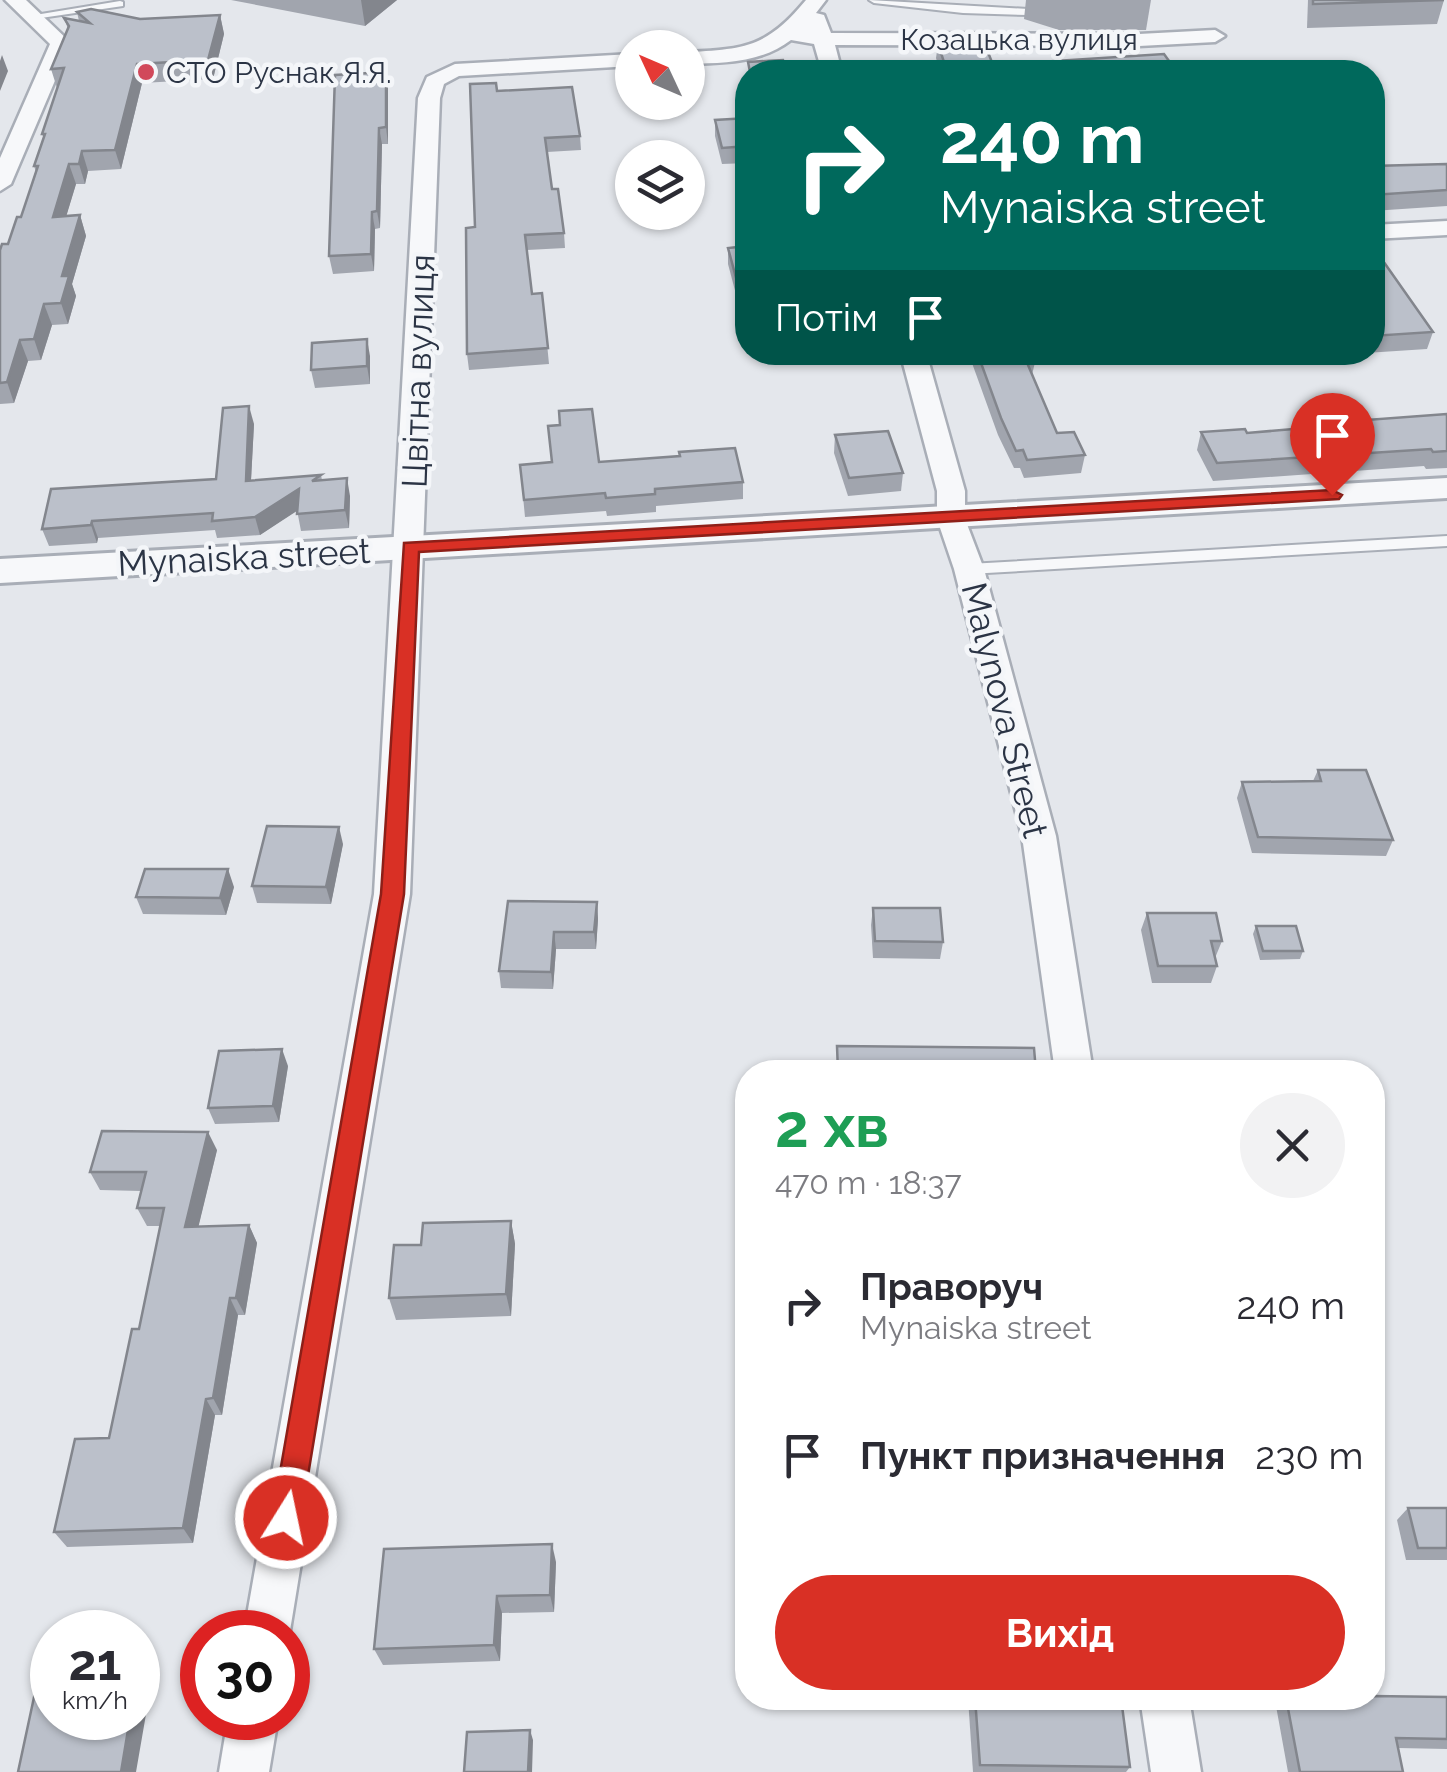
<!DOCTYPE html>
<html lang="uk">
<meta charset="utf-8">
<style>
:root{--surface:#fff;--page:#f2f2f3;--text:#2b2b33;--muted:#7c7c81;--accent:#d93025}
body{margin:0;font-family:Raleway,sans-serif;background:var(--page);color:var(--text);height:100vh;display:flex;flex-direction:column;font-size:38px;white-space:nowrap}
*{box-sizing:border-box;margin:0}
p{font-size:32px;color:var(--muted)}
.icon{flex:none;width:55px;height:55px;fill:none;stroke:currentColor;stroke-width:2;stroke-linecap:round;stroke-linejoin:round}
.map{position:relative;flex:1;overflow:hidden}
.details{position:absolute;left:735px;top:1060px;width:650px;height:650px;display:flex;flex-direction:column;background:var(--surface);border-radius:40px;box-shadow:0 2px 8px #0004}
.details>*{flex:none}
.top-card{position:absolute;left:735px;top:60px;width:650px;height:305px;border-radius:40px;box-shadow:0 2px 8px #0004;background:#00695c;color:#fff;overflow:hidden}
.needle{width:65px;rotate:314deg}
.fabs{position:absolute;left:615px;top:30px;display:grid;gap:20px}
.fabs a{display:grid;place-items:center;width:90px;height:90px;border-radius:50%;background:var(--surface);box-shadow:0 2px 8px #0004;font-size:50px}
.speed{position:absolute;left:30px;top:1610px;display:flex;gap:20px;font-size:50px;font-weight:700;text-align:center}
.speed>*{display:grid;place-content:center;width:130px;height:130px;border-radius:50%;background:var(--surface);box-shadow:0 2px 8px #0004;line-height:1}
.speed small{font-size:25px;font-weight:400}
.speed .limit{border:15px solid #d22;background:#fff;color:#111}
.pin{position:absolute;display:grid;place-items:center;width:85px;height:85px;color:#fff;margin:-102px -42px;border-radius:50% 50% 50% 0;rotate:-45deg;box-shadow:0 0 10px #0007}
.pin .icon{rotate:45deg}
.me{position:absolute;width:110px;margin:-55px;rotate:10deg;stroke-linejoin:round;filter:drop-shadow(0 0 8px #0008)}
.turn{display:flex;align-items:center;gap:35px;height:210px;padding:0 40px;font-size:45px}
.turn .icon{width:130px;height:130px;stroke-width:2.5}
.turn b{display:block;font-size:70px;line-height:85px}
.then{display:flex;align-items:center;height:95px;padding:0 40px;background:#0003;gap:20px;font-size:38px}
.round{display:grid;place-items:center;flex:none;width:105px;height:105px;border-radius:52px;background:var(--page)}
.summary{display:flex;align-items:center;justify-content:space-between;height:170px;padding:0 40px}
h1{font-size:60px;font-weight:700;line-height:75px;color:#1e9e55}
.primary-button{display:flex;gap:20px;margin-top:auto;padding:20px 40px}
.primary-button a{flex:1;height:115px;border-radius:60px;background:var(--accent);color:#fff;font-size:40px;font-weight:700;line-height:115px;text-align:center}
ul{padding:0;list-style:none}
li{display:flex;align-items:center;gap:30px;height:150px;padding:0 40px}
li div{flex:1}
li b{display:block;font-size:38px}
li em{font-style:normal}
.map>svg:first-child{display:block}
</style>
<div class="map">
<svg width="1447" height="1772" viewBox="0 0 1447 1772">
<rect width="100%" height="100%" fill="#e4e7ec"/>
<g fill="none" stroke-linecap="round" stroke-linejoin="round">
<g stroke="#a9aeb7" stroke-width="4">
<g id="service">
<polygon points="869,0 1028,9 1033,12 1028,15 963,13 874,3"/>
<polygon points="120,1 123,2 123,6 34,19 29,16"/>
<polygon points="1447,536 1447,546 969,574 962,569 969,564"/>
</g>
</g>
<g stroke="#a9aeb7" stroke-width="5">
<g id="minor">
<polygon points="5,0 26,0 71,43 11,184 0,191 0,158 50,44"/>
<path d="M806 0H826L816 13 824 15 831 33 1139 34 1215 30 1225 36 1215 42 1139 46 835 45 842 72H822L814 44 791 40C761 63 724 63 688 64V52C746 49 767 47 806 0Z"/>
<polygon points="632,54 632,66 459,76 444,84 440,98 410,894 288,1643 288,1632 244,1632 374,894 418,98 427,77 455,64"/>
<polygon points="1447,221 1447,235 1372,239 1372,225"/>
<polygon points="900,352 926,352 965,491 965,519 984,569 1056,836 1093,1072 1055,1072 1022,836 954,569 937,519 937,491"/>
<polygon points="1140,1698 1189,1698 1201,1772 1151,1772"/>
<polygon points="228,1718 278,1718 269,1772 219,1772"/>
</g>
</g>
<g stroke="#a9aeb7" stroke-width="6">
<polygon id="tertiary" points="1447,478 1447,498 0,583 0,559"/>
</g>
<use href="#service" fill="#f7f8fa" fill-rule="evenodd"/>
<use href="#minor" fill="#f7f8fa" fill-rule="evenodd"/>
<use href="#tertiary" fill="#f7f8fa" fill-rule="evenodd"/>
</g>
<g fill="#a1a5ae">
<polygon points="231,0 397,0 365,26"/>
<polygon points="1026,0 1151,0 1146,30 1059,30 1024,19"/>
<polygon points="1308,0 1444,0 1437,24 1307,28"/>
<polygon points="77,12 140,19 220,15 224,34 213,79 142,83 121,169 88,171 85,184 76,184 66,216 80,215 86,236 72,284 76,296 68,324 52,325 41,360 28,361 14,403 0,404 0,250 8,244 21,217 36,172 34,166 44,139 42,134 57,88 51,69 68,29 64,18 79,21"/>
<polygon points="938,44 993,65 1177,72 884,72 884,68 938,65 936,58"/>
<polygon points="388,88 388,144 382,144 380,228 375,229 374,271 333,274 329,256"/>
<polygon points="497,91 580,136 581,150 547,152 552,189 564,233 565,248 527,250 532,294 542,293 549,364 469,370 467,354 475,227"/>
<polygon points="748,118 748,163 722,164 715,136 715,120"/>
<polygon points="1447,164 1447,206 1372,211 1372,166"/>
<polygon points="748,246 748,317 742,317 728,264 728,248"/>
<polygon points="1372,258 1433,332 1427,349 1289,358 1286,352 1372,352"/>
<polygon points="809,352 869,352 869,359 812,363"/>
<polygon points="968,352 1034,352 1036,358 1032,375 1057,433 1085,455 1081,473 1024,478 1020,468 1014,468 998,435"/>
<polygon points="370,356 370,384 315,388 311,370"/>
<polygon points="1447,414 1447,468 1426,469 1424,466 1213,481 1197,450 1201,432 1247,433 1338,426 1339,422"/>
<polygon points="254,424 251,481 321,475 322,480 350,496 349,528 301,531 297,510 260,535 217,538 215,530 98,538 97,543 49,546 42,529 216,479"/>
<polygon points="835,435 903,473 901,491 848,496 834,453"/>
<polygon points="599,462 743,482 743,499 656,506 656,512 607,516 606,511 525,517 520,465"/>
<polygon points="1318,770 1393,840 1386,856 1252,853 1237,798 1242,782 1313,781"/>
<polygon points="343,844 331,904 257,903 252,886"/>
<polygon points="234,887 226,915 143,914 136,897"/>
<polygon points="597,902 598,919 596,949 556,949 553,989 501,988 499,971"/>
<polygon points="873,908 943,942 940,959 873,958 871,925"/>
<polygon points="1147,913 1222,941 1215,958 1217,966 1211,983 1152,983 1141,930"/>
<polygon points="1256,926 1303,951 1300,959 1260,960 1253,934"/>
<polygon points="288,1066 279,1122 215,1124 208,1108"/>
<polygon points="217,1150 198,1227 249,1225 257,1243 245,1315 238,1315 222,1415 215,1415 193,1543 67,1547 54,1532 109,1438 139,1329 161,1226 147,1226 137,1208 141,1191 100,1190 90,1172"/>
<polygon points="511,1221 515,1244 511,1316 396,1320 389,1298 421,1245"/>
<polygon points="1408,1508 1447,1508 1447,1560 1406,1560 1397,1520"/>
<polygon points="556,1562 554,1612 502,1613 500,1661 383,1665 374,1649"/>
<polygon points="1447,1697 1447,1749 1398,1748 1403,1772 1288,1772 1276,1706 1284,1698"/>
<polygon points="968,1698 1121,1698 1130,1767 1126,1772 973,1772"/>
</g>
<g fill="#83868d">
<polygon points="361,0 397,0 365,26"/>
<polygon points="220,15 224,34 213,79 208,60"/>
<polygon points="2,55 8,71 0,91 0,61"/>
<polygon points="137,64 142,83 121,169 115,150"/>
<polygon points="386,72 388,88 388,144 386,127"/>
<polygon points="379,128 382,144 380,228 377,211"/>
<polygon points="82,151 88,171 85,184 79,164"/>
<polygon points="69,164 76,184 60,237 53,217"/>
<polygon points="372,212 375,229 374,271 371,254"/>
<polygon points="80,215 86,236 72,284 76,296 68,324 61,303 62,276"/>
<polygon points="44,304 52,325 41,360 34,339"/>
<polygon points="367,339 370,356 370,384 367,366"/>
<polygon points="20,340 28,361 14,403 7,382"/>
<polygon points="249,406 254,424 250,498 246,481"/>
<polygon points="347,478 350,496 349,528 345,510"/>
<polygon points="299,489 303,507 260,535 255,517"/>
<polygon points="92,521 98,538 97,543 91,525"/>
<polygon points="339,827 343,844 331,904 326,887"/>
<polygon points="228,869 234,887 226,915 220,898"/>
<polygon points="597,902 598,919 596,949 594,932"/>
<polygon points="554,932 556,949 553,989 551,972"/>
<polygon points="282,1049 288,1066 279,1122 273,1106"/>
<polygon points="208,1132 217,1150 194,1245 185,1227"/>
<polygon points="511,1221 515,1244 511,1316 506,1294"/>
<polygon points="249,1225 257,1243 245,1315 236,1298"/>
<polygon points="230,1298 238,1315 222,1415 213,1398"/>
<polygon points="206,1399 215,1415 193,1543 183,1528"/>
<polygon points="552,1544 556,1562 554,1612 550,1595"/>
<polygon points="497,1596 502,1613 500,1661 494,1645"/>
<polygon points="138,1685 149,1697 136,1772 121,1772 130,1718 138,1718"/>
<polygon points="530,1730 533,1740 532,1772 528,1772"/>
</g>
<g fill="#bbc0ca" stroke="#83868d" stroke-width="2.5">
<polygon points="1313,0 1444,0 1313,4"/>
<polygon points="91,9 140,19 220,15 208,60 137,64 115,150 82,151 79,164 69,164 53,217 80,215 62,276 69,276 61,303 44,304 34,339 20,340 7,382 0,383 0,250 2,244 8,244 17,217 21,217 38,166 34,166 45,134 42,134 64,68 51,69 69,26 64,18 90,23 77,12"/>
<polygon points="984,42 993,65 1164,54 1177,72 886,72 884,68 945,65 938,44"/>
<polygon points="783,60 788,72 750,72 748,62"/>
<polygon points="386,72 386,127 379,128 377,211 372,212 371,254 329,256 335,75"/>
<polygon points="496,83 497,91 572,87 580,136 545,138 552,189 558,189 564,233 525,235 532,294 542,293 548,348 467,354 466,228 475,227 470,84"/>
<polygon points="748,118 748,146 722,148 715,120"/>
<polygon points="1447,164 1447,190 1372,195 1372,166"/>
<polygon points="748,246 748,300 742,300 728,248"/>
<polygon points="1372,258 1381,258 1433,332 1372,336"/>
<polygon points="367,339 367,366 311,370 312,343"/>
<polygon points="977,352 1034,352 1036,358 1025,358 1057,433 1074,432 1085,455 1027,460 1023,450 1016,451 1001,418"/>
<polygon points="249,406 246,481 321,475 312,481 347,478 345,510 297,514 299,489 255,517 212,521 213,513 92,521 91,525 42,529 51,489 216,479 223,408"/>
<polygon points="592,409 599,462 680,456 679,452 735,448 743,482 655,489 655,494 606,498 605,493 524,500 520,465 552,462 548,426 560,425 559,411"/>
<polygon points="1447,414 1447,451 1433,452 1431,449 1217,463 1201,432 1245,429 1247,433 1341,425 1339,422"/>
<polygon points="888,431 903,473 849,478 835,435"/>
<polygon points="1318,770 1366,770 1393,840 1258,837 1242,782 1321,781"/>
<polygon points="267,826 339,827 326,887 252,886"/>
<polygon points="145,869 228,869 220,898 136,897"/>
<polygon points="508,901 597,902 594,932 554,932 551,972 499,971"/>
<polygon points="873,908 940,908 943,942 875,941"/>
<polygon points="1147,913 1216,913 1222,941 1211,941 1217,966 1158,966"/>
<polygon points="1256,926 1296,926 1303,951 1263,951"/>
<polygon points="837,1046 1034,1048 1036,1072 838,1072"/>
<polygon points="282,1049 273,1106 208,1108 219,1051"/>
<polygon points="102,1131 208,1132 185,1227 249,1225 236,1298 230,1298 213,1398 206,1399 183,1528 54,1532 75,1439 109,1438 132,1329 139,1329 164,1208 137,1208 146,1172 90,1172"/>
<polygon points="511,1221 506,1294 389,1298 394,1245 421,1245 423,1223"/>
<polygon points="1408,1508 1447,1508 1447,1548 1418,1548"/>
<polygon points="552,1544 550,1595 497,1596 494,1645 374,1649 384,1549"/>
<polygon points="52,1687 52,1718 130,1718 121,1772 18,1772 36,1688"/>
<polygon points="1372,1696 1447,1697 1447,1739 1396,1738 1403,1772 1300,1772 1286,1698"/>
<polygon points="975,1698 1121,1698 1130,1767 980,1765"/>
<polygon points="530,1730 528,1772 464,1772 467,1732"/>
</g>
<polygon fill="#d93025" stroke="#8d1f18" stroke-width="2.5" points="1332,490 1342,495 1339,499 419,552 404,894 301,1518 297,1528 286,1533 276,1528 272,1518 381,894 404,543"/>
<circle fill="#d1495b" stroke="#f4f6f9" stroke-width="4" cx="146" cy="72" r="10"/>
<g text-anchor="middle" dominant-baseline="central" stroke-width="9" stroke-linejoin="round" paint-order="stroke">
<g font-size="30" fill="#2b3445" stroke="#f4f6f9">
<text x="1019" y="39">Козацька вулиця</text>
</g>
<g font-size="30" fill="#2b3445" stroke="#f4f6f9" text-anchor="start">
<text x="166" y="72">СТО Руснак Я.Я.</text>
</g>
<g font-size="35" fill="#2b3445" stroke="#f4f6f9">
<text transform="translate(418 371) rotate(-88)">Цвітна вулиця</text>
<text transform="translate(244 557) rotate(-3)">Mynaiska street</text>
<text transform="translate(1005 710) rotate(76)">Malynova Street</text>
</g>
</g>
</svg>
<div class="fabs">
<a><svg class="needle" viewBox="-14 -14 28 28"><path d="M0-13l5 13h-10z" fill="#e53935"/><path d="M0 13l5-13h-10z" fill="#7c7c81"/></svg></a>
<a><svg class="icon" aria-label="layers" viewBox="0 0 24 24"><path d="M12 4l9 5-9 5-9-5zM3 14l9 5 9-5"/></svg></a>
</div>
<div class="speed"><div>21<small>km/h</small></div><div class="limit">30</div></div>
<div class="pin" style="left:1332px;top:495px;background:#d93025"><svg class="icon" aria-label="arrive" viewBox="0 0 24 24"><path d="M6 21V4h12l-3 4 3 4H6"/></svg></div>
<svg class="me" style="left:286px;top:1518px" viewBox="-20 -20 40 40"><circle r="17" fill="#d93025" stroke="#fff" stroke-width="3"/><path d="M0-11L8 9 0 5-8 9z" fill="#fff"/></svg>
<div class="top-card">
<div class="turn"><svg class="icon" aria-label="right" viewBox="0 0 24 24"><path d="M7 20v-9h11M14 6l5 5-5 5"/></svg><div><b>240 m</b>Mynaiska street</div></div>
<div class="then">Потім<svg class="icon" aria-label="arrive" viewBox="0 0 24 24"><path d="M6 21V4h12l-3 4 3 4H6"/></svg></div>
</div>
<section class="details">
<div class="summary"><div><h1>2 хв</h1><p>470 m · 18:37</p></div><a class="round"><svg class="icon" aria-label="close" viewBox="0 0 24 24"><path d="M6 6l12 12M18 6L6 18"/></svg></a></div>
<ul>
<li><svg class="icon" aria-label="right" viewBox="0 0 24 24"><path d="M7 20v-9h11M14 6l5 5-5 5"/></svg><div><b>Праворуч</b><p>Mynaiska street</p></div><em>240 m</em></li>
<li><svg class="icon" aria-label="arrive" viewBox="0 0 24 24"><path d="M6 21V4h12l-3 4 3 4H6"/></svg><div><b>Пункт призначення</b></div><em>230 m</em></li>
</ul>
<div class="primary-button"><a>Вихід</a></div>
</section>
</div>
